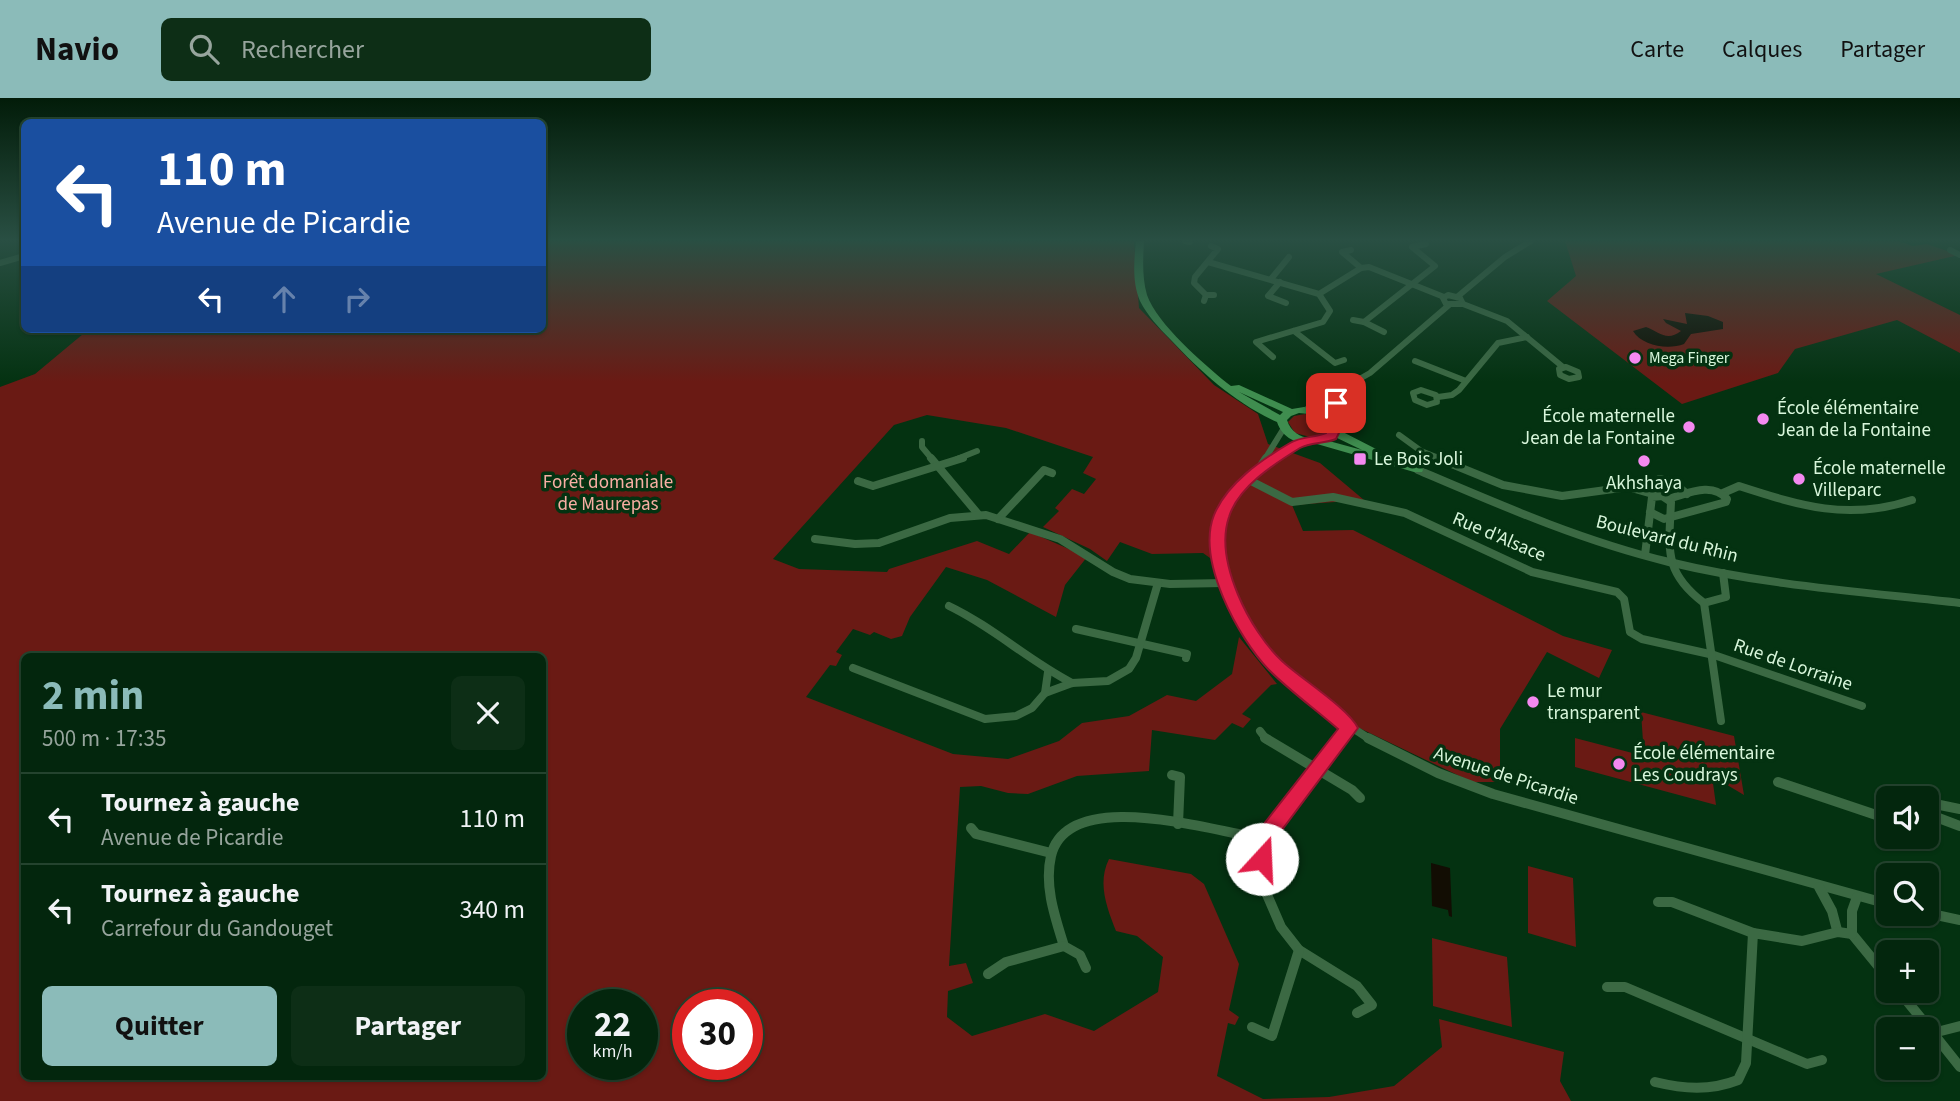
<!DOCTYPE html>
<html lang="fr">
<meta charset="utf-8">
<style>
:root{--surface:#03260d;--page:#0d2e16;--text:#f1f3f6;--muted:#97a59d;--line:#24432e;--accent:#8bbbb9}
body{margin:0;font-family:"Source Sans 3",sans-serif;background:var(--page);color:var(--text);height:100vh;display:flex;flex-direction:column;font-size:26px;white-space:nowrap}
*{box-sizing:border-box;margin:0}
p{font-size:23px;color:var(--muted)}
.icon{flex:none;width:38px;height:38px;fill:none;stroke:currentColor;stroke-width:2;stroke-linecap:round;stroke-linejoin:round}
.map{position:relative;flex:1;overflow:hidden}
.panel{position:absolute;left:21px;top:555px;width:525px;height:427px;display:flex;flex-direction:column;background:var(--surface);border-radius:10px;box-shadow:0 2px 5px #0004,0 0 0 2px var(--line)}
.panel>*{flex:none}
.banner{position:absolute;left:21px;top:21px;width:525px;height:214px;border-radius:10px;box-shadow:0 2px 5px #0004,0 0 0 2px var(--line);background:#1a4fa0;color:#fff;overflow:hidden}
.buttons{position:absolute;left:1876px;top:688px;display:grid;gap:14px}
.buttons a{display:grid;place-items:center;width:63px;height:63px;border-radius:10px;background:var(--surface);box-shadow:0 2px 5px #0004,0 0 0 2px var(--line);font-size:35px}
.speed{position:absolute;left:567px;top:891px;display:flex;gap:14px;font-size:35px;font-weight:700;text-align:center}
.speed>*{display:grid;place-content:center;width:91px;height:91px;border-radius:50%;background:var(--surface);box-shadow:0 2px 5px #0004,0 0 0 2px var(--line);line-height:1}
.speed small{font-size:18px;font-weight:400}
.speed .limit{border:10px solid #d22;background:#fff;color:#111}
.pin{position:absolute;display:grid;place-items:center;width:60px;height:60px;color:#fff;margin:-30px;border-radius:14px;box-shadow:0 4px 10px #0006}
.me{position:absolute;width:77px;margin:-38px;rotate:20deg;stroke-linejoin:round;filter:drop-shadow(0 0 5px #0008)}
.turn{display:flex;align-items:center;gap:24px;height:147px;padding:0 21px;font-size:32px}
.turn .icon{width:91px;height:91px;stroke-width:2.5}
.turn b{display:block;font-size:49px;line-height:60px}
.lanes{display:flex;align-items:center;height:66px;padding:0 21px;background:#0003;justify-content:center;gap:35px;direction:ltr}
.lanes .off{opacity:.35}
.round{display:grid;place-items:center;flex:none;width:74px;height:74px;border-radius:10px;background:var(--page)}
.headline{display:flex;align-items:center;justify-content:space-between;height:119px;padding:0 21px}
h1{font-size:42px;font-weight:700;line-height:52px;color:var(--accent)}
.action{display:flex;gap:14px;margin-top:auto;padding:14px 21px}
.action a{flex:1;height:80px;border-radius:10px;background:var(--accent);color:#111;font-size:28px;font-weight:700;line-height:80px;text-align:center}
.action a+a{background:var(--page);color:var(--text)}
ul{padding:0;list-style:none}
li{display:flex;align-items:center;gap:21px;height:91px;padding:0 21px;border-top:2px solid var(--line)}
li div{flex:1}
li b{display:block;font-size:26px}
li em{font-style:normal}
header{display:flex;align-items:center;gap:42px;box-sizing:border-box;height:98px;padding:0 35px;background:var(--accent);color:#111}
header strong{font-size:33px}
nav{display:flex;gap:38px;margin-inline-start:auto;font-size:24px}
.search{width:490px;height:63px;background:var(--page);display:flex;align-items:center;gap:18px;box-sizing:border-box;padding:0 24px;border-radius:10px;color:var(--muted);font-size:26px}
.map>svg:first-child{display:block}
</style>
<header>
<strong>Navio</strong>
<div class="search"><svg class="icon" aria-label="search" viewBox="0 0 24 24"><circle cx="10" cy="10" r="6"/><path d="M15 15l6 6"/></svg>Rechercher</div>
<nav><a>Carte</a><a>Calques</a><a>Partager</a></nav>
</header>
<div class="map">
<svg width="1960" height="1003" viewBox="0 0 1960 1003">
<rect width="100%" height="100%" fill="#043211"/>
<g fill="#6a1a14" fill-rule="evenodd">
<path d="M543 143H1134L1139 210 1214 287 1258 316 1268 346 1320 365 1364 402 1292 407 1303 433 1353 432 1563 538 1612 552 1599 580 1547 554 1500 631V673L1505 684H1472L1353 627 1277 566 1217 465 1203 455 1152 456 1120 444 1107 463 1090 451 1043 429 1059 413 1055 410 1072 391 1084 396 1096 381 1083 375 1093 359 1006 330 927 317 894 327 773 461 799 471 887 474 889 471 977 443 1009 456 1030 434 1087 459 1065 487 1056 519 987 482 946 469 910 519 902 538 891 541 874 534 870 537 853 531 836 554 842 557 836 568 830 567 806 599 953 656 1008 661 1059 643 1082 625 1129 618 1167 597 1196 603 1232 576 1239 539 1277 586 1271 587 1242 616 1251 621 1243 630 1232 625 1215 642 1152 632 1149 673 1077 678 1028 696 1008 695 981 688 960 689 949 868 966 865 973 885 948 893 947 919 972 938 1045 916 1094 933 1158 894 1163 859 1137 838 1116 833C1107 810 1097 785 1109 761L1191 776 1204 786 1239 866 1229 912 1239 919 1235 927 1228 925 1217 978 1263 1001 1329 999 1394 988 1442 949 1439 921 1564 954 1560 983 1571 1003H0V289L35 276 89 231H542ZM24 558H542V978H24ZM583 906H642V966H583ZM688 906H747V966H688Z"/>
<polygon points="1565,143 1899,143 1913,148 1927,146 1959,157 1876,176 1960,217 1960,255 1897,222 1795,251 1778,275 1682,306 1547,203 1576,178"/>
<polygon points="1305,316 1322,322 1327,333 1314,340 1295,335 1288,324 1294,318"/>
<polygon points="1641,614 1734,638 1744,697 1712,678 1716,707 1575,669 1575,640 1644,658"/>
<polygon points="1528,768 1573,780 1576,849 1528,835"/>
<polygon points="1432,840 1507,859 1512,929 1433,908"/>
</g>
<g fill="#120d03">
<path d="M1685 215 1708 218 1723 224V231L1691 236 1684 246C1668 252 1642 248 1633 233L1646 229C1659 234 1667 244 1681 233L1666 225 1663 221 1687 226Z"/>
<polygon points="1431,765 1450,770 1452,819 1449,818 1448,812 1432,808"/>
</g>
<g fill="none" stroke-linecap="round" stroke-linejoin="round">
<g stroke="#3b6943" stroke-width="6">
<polyline points="1185,143 1190,144"/>
<polyline points="1351,152 1342,154 1361,170"/>
<polyline points="1950,152 1960,157"/>
<polyline points="1208,164 1319,196 1361,170 1369,169 1444,199"/>
<polyline points="0,165 24,158"/>
<polyline points="1271,181 1289,159"/>
<polyline points="1280,184 1268,198 1286,205"/>
<polyline points="1206,197 1194,185 1195,179 1218,151 1211,148"/>
<polygon points="1448,197 1460,200 1463,206 1446,206 1443,200"/>
<polyline points="1457,199 1505,159 1531,143"/>
<polyline points="1204,203 1206,197 1214,197"/>
<polyline points="1463,206 1507,223 1563,269"/>
<polyline points="1353,222 1364,224"/>
<polyline points="1294,233 1335,265 1344,262"/>
<polyline points="1384,234 1364,224 1435,168 1412,149 1426,146"/>
<polyline points="1273,259 1256,244 1323,224 1330,213 1319,196"/>
<polyline points="1415,263 1466,283"/>
<polygon points="1566,269 1578,274 1579,279 1569,281 1560,277 1559,271"/>
<polygon points="1421,292 1436,297 1437,304 1427,307 1415,302 1413,295"/>
<polyline points="1438,299 1452,297 1459,292 1498,245 1527,239"/>
<polyline points="1305,312 1370,275 1449,207"/>
<polyline points="1328,320 1330,310 1362,286"/>
<polyline points="1399,337 1421,353 1441,361"/>
<polyline points="922,343 922,349 932,361"/>
<polyline points="957,361 977,353"/>
<polyline points="1265,361 1284,330"/>
<polyline points="1273,361 1305,343"/>
</g>
<g stroke="#3b6943" stroke-width="8">
<polyline points="931,360 978,416"/>
<path d="M1276 360C1138 448 1280 586 1371 642"/>
<polyline points="1437,360 1503,387 1562,398 1628,389 1656,397"/>
<polyline points="1262,366 1266,360"/>
<path d="M1418 372C1500 407 1582 443 1669 464 1764 487 1863 494 1960 505"/>
<polyline points="1247,381 1292,404 1333,399 1405,415 1532,474 1617,494 1624,501 1630,534 1642,541 1714,557 1862,608"/>
<polyline points="858,383 873,388 963,360"/>
<path d="M1723 395 1739 388C1801 408 1848 423 1912 402"/>
<polyline points="1656,397 1652,387 1659,381 1673,384 1687,396"/>
<path d="M1650 414 1664 421 1726 404 1727 401C1712 383 1687 396 1668 401"/>
<polyline points="998,421 1044,372 1052,375"/>
<polyline points="815,441 855,446 879,445 950,420 986,417 1060,441 1113,474 1130,481 1170,486 1224,485"/>
<path d="M1645 457 1652 399 1662 398 1671 404C1669 451 1663 474 1704 505L1726 499 1723 475"/>
<polyline points="1704,505 1721,623"/>
<path d="M949 508C993 529 1029 563 1072 585"/>
<polyline points="1076,531 1187,556 1186,560"/>
<polyline points="853,570 985,621 1016,618 1032,610 1045,595 1072,585 1108,583 1129,571 1136,560 1158,485"/>
<polyline points="1045,595 1048,574"/>
<polyline points="1260,633 1267,642"/>
<polyline points="1340,642 1349,630"/>
</g>
<g stroke="#3b6943" stroke-width="10">
<polyline points="1265,640 1352,692 1360,700"/>
<polyline points="1341,640 1267,737 1262,761 1265,792 1281,829 1299,852 1357,888 1372,907 1357,915"/>
<polyline points="1368,640 1438,675 1493,696 1888,806"/>
<polyline points="1172,677 1180,679 1178,726"/>
<polyline points="1778,684 1888,721"/>
<polyline points="1936,719 1960,728"/>
<polyline points="971,730 976,736 1051,755"/>
<polyline points="1927,734 1930,736 1936,719 1935,706 1960,711"/>
<polyline points="1819,789 1832,813 1837,832"/>
<polyline points="1658,804 1672,804 1753,835"/>
<polyline points="1927,815 1960,822"/>
<polyline points="1852,836 1888,880"/>
<polyline points="1852,836 1852,813 1857,799"/>
<path d="M1086 870 1080 857 1064 848C1055 819 1044 788 1051 758 1067 690 1202 730 1249 738L1267 737"/>
<polyline points="988,876 1006,864 1064,848"/>
<polyline points="1607,889 1625,889 1807,966 1822,962"/>
<polyline points="1898,892 1933,935 1960,928"/>
<polyline points="1252,929 1272,938 1299,852"/>
<polyline points="1933,935 1960,969"/>
<path d="M1655 984C1684 991 1710 993 1738 982L1746 965 1753 835 1802 843 1838 834 1852 836"/>
</g>
<path fill="#3f8d4f" fill-rule="evenodd" d="M1136 143H1144C1143 161 1142 180 1147 197 1157 226 1204 266 1227 285L1231 288 1239 287 1292 311 1304 309 1325 314 1334 321 1339 332 1378 352 1379 354 1377 357 1422 370 1423 372 1422 374H1414L1317 346C1300 347 1283 342 1277 324 1235 305 1202 275 1170 241 1159 230 1147 217 1140 203 1132 184 1134 163 1136 143ZM1239 294 1283 314 1280 317ZM1299 315C1312 316 1326 318 1329 333 1314 345 1293 341 1287 322L1291 318ZM1335 339 1362 352 1329 343Z"/>
</g>
<linearGradient id="sky" x2="0" y2="1"><stop stop-color="#021c09"/><stop offset="0.5" stop-color="#294f43"/><stop offset="1" stop-color="#294f43" stop-opacity="0"/></linearGradient>
<rect width="1960" height="284" fill="url(#sky)"/>
<path fill="#e11d48" stroke="#92132f" stroke-width="2" d="M1336 301 1342 305 1334 315 1341 331 1336 341C1324 346 1310 344 1300 350 1274 366 1238 389 1229 419 1214 463 1250 533 1282 563 1300 580 1348 610 1358 630L1276 740 1269 767 1262 770 1255 767 1252 761 1260 731 1338 631C1315 611 1290 593 1269 572 1238 540 1196 462 1214 417 1227 385 1261 362 1290 345 1302 338 1314 340 1326 335L1328 331 1321 315 1331 302Z"/>
<g fill="#f489f0" stroke="#043211" stroke-width="2.5">
<circle cx="1635" cy="260" r="7"/>
<circle cx="1763" cy="321" r="7"/>
<circle cx="1689" cy="329" r="7"/>
<rect x="1353" y="354" width="14" height="14" rx="3.5"/>
<circle cx="1644" cy="363" r="7"/>
<circle cx="1799" cy="381" r="7"/>
<circle cx="1533" cy="604" r="7"/>
<circle cx="1619" cy="666" r="7"/>
</g>
<g text-anchor="middle" dominant-baseline="central" stroke-width="7" stroke-linejoin="round" paint-order="stroke">
<g font-size="16" fill="#d8f6db" stroke="#043211" text-anchor="start">
<text x="1649" y="260">Mega Finger</text>
</g>
<g font-size="19" fill="#d8f6db" stroke="#043211" text-anchor="start">
<text x="1777" y="310">École élémentaire<tspan x="1777" dy="22">Jean de la Fontaine</tspan></text>
<text x="1675" y="318" text-anchor="end">École maternelle<tspan x="1675" dy="22">Jean de la Fontaine</tspan></text>
<text x="1374" y="361">Le Bois Joli</text>
<text x="1813" y="370">École maternelle<tspan x="1813" dy="22">Villeparc</tspan></text>
<text x="1644" y="385" text-anchor="middle">Akhshaya</text>
<text x="1547" y="593">Le mur<tspan x="1547" dy="22">transparent</tspan></text>
<text x="1633" y="655">École élémentaire<tspan x="1633" dy="22">Les Coudrays</tspan></text>
</g>
<g font-size="19" fill="#f7aea3" stroke="#043211">
<text x="608" y="384">Forêt domaniale<tspan x="608" dy="22">de Maurepas</tspan></text>
</g>
<g font-size="19" fill="#d8f6db" stroke="#043211">
<text transform="translate(1499 439) rotate(23)">Rue d'Alsace</text>
<text transform="translate(1667 441) rotate(14)">Boulevard du Rhin</text>
<text transform="translate(1793 567) rotate(19)">Rue de Lorraine</text>
<text transform="translate(1506 678) rotate(18)">Avenue de Picardie</text>
</g>
</g>
</svg>
<div class="buttons">
<a><svg class="icon" aria-label="sound" viewBox="0 0 24 24"><path d="M4 9h4l5-4v14l-5-4H4zM17 9q2 3 0 6"/></svg></a>
<a><svg class="icon" aria-label="search" viewBox="0 0 24 24"><circle cx="10" cy="10" r="6"/><path d="M15 15l6 6"/></svg></a>
<a>+</a>
<a>−</a>
</div>
<div class="speed"><div>22<small>km/h</small></div><div class="limit">30</div></div>
<div class="pin" style="left:1336px;top:305px;background:#d93025"><svg class="icon" aria-label="arrive" viewBox="0 0 24 24"><path d="M6 21V4h12l-3 4 3 4H6"/></svg></div>
<svg class="me" style="left:1262px;top:761px" viewBox="-20 -20 40 40"><circle r="19" fill="#fff"/><path d="M0-13L10 11 0 6-10 11z" fill="#e11d48"/></svg>
<div class="banner">
<div class="turn"><svg class="icon" aria-label="left" viewBox="0 0 24 24"><path d="M17 20v-9H6M10 6l-5 5 5 5"/></svg><div><b>110 m</b>Avenue de Picardie</div></div>
<div class="lanes"><svg class="icon" aria-label="left" viewBox="0 0 24 24"><path d="M17 20v-9H6M10 6l-5 5 5 5"/></svg><svg class="icon off" aria-label="ahead" viewBox="0 0 24 24"><path d="M12 20V5M6 11l6-6 6 6"/></svg><svg class="icon off" aria-label="right" viewBox="0 0 24 24"><path d="M7 20v-9h11M14 6l5 5-5 5"/></svg></div>
</div>
<section class="panel">
<div class="headline"><div><h1>2 min</h1><p>500 m · 17:35</p></div><a class="round"><svg class="icon" aria-label="close" viewBox="0 0 24 24"><path d="M6 6l12 12M18 6L6 18"/></svg></a></div>
<ul>
<li><svg class="icon" aria-label="left" viewBox="0 0 24 24"><path d="M17 20v-9H6M10 6l-5 5 5 5"/></svg><div><b>Tournez à gauche</b><p>Avenue de Picardie</p></div><em>110 m</em></li>
<li><svg class="icon" aria-label="left" viewBox="0 0 24 24"><path d="M17 20v-9H6M10 6l-5 5 5 5"/></svg><div><b>Tournez à gauche</b><p>Carrefour du Gandouget</p></div><em>340 m</em></li>
</ul>
<div class="action"><a>Quitter</a><a>Partager</a></div>
</section>
</div>
